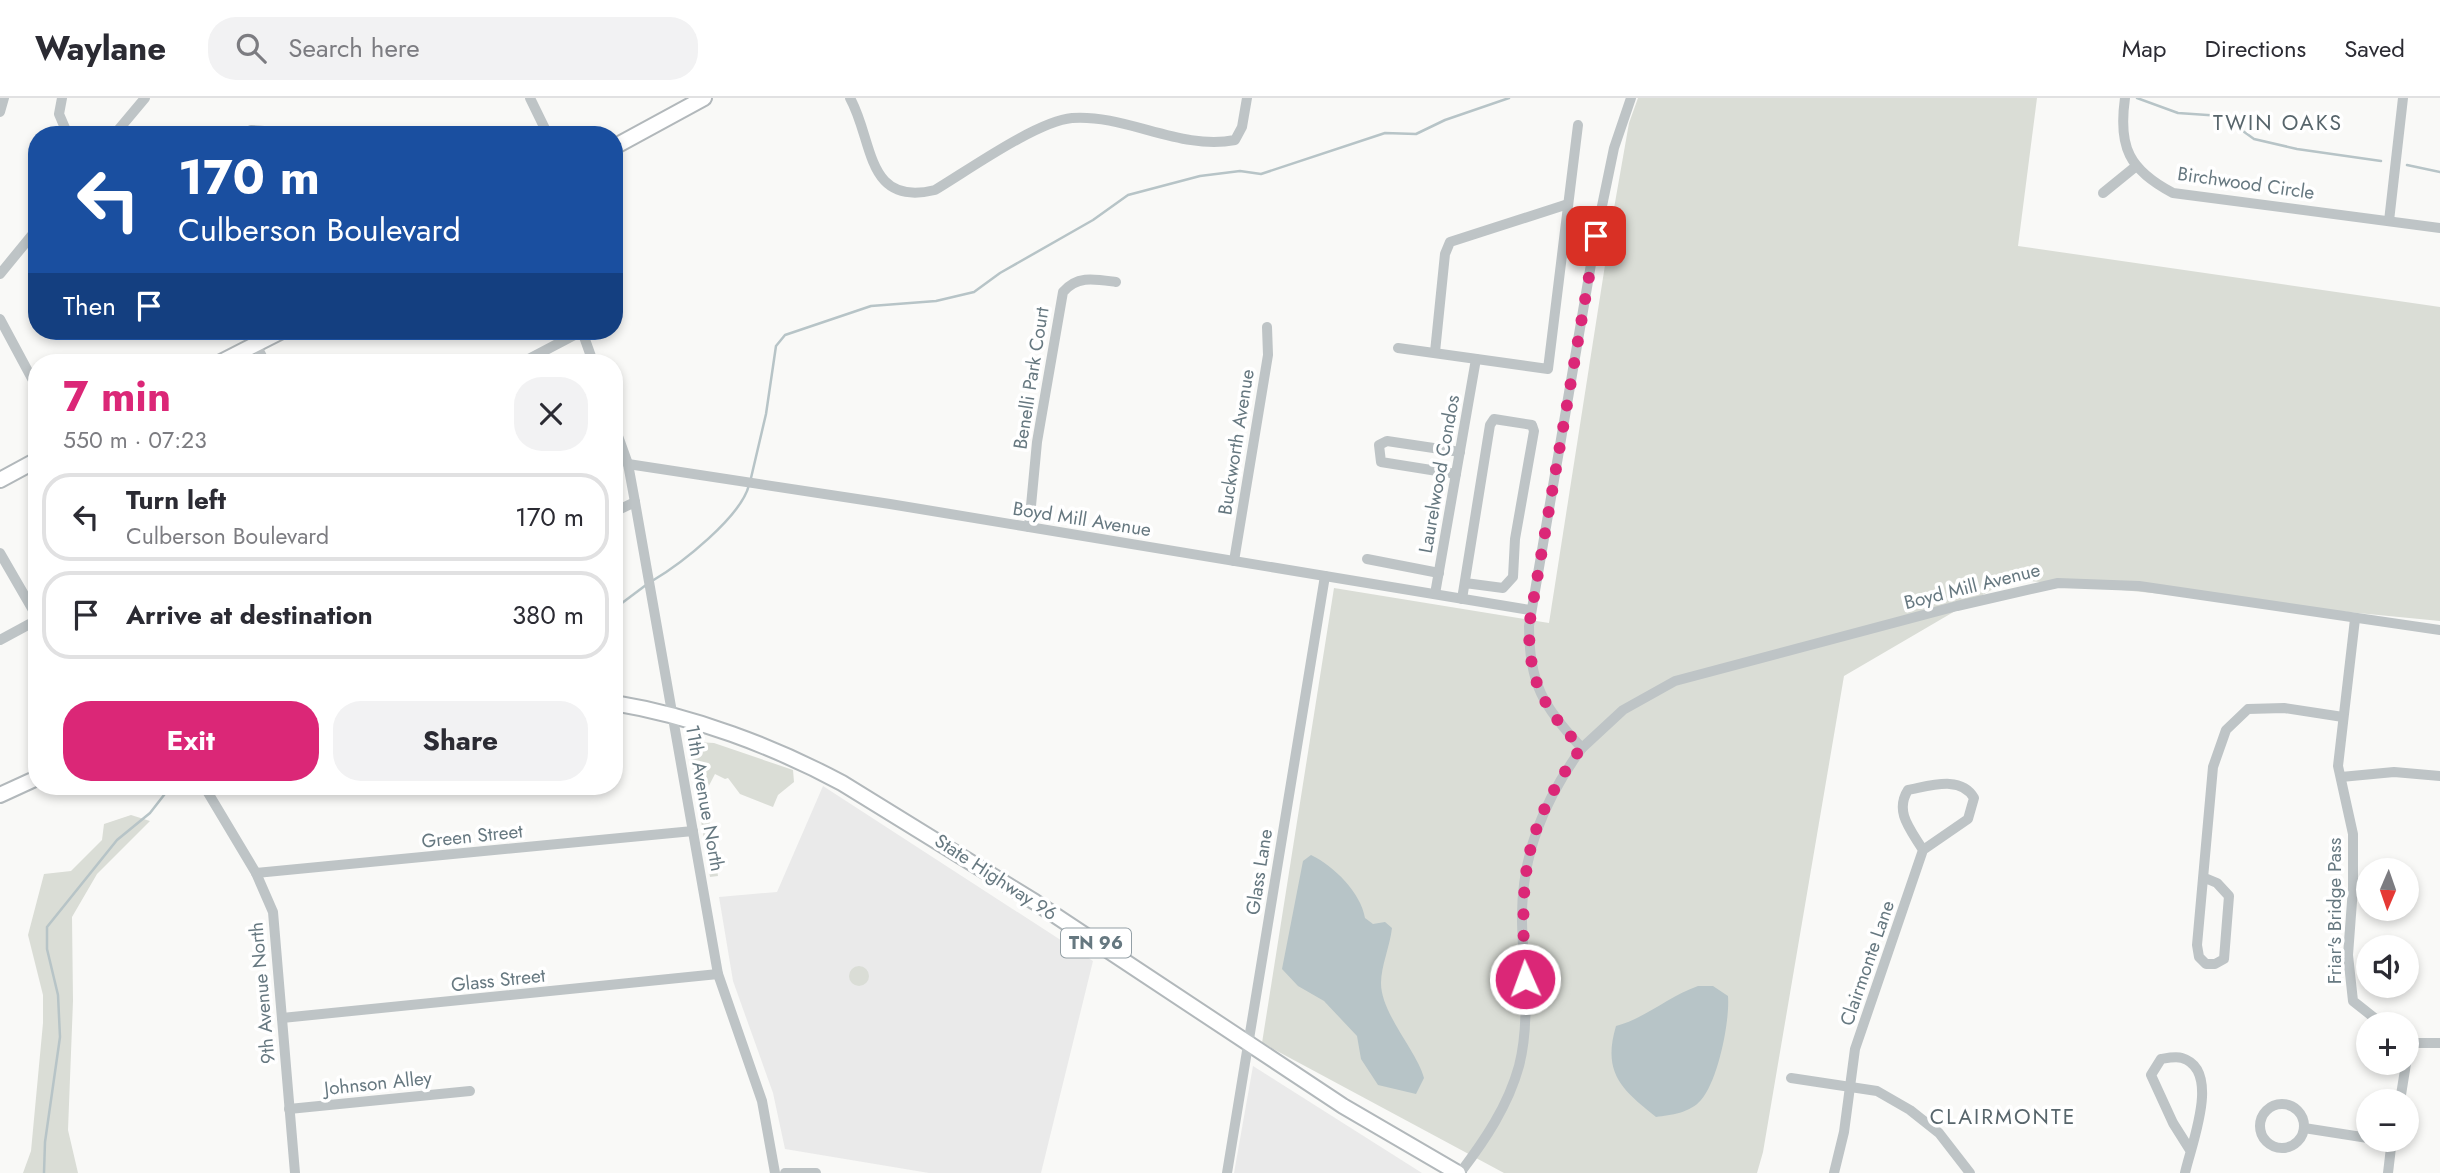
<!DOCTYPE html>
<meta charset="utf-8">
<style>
:root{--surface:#fff;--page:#f2f2f3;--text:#2b2b33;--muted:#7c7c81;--line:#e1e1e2;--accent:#db2777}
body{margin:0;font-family:Jost,sans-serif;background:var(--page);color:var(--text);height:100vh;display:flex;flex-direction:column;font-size:26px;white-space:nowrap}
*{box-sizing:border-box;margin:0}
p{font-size:23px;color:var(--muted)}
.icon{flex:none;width:38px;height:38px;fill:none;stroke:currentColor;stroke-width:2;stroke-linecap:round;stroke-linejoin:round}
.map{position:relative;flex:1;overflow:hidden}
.drawer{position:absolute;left:28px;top:256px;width:595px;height:441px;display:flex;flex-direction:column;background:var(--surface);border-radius:28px;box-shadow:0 4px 10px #0003}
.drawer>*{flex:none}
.banner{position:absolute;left:28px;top:28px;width:595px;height:214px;border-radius:28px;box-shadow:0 4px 10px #0003;background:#1a4fa0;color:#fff;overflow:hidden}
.needle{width:46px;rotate:182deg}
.fabs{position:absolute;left:2356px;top:760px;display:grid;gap:14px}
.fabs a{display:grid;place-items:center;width:63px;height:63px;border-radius:50%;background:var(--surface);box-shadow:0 4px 10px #0003;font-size:35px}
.pin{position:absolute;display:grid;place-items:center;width:60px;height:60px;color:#fff;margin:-30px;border-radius:14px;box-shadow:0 4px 10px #0006}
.me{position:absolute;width:77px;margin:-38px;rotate:358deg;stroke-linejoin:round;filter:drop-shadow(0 0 5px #0008)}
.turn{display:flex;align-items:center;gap:24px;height:147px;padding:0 35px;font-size:32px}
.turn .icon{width:91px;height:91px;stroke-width:2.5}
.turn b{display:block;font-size:49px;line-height:60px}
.then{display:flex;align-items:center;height:66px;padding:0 35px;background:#0003;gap:14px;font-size:26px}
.round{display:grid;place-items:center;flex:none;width:74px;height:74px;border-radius:28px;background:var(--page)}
.headline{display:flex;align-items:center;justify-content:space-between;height:119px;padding:0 35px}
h1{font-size:42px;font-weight:700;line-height:52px;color:var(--accent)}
.cta{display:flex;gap:14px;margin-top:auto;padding:14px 35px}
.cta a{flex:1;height:80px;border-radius:28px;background:var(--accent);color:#fff;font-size:28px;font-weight:700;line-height:80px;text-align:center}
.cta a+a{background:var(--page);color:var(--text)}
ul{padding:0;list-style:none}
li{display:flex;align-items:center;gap:21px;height:88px;margin:0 14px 10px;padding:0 21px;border:4px solid var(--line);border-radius:28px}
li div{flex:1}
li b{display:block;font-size:26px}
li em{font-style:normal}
header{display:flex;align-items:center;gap:42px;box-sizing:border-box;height:98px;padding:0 35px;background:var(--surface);border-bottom:2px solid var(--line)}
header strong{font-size:33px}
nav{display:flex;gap:38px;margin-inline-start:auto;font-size:24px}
.search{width:490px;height:63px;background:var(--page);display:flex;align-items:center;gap:18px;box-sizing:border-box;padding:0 24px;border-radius:28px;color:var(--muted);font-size:26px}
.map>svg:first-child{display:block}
</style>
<header>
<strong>Waylane</strong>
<div class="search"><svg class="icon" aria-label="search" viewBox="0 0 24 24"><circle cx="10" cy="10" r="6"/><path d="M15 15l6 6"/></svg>Search here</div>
<nav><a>Map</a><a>Directions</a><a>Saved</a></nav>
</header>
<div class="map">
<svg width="2440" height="1075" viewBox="0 0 2440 1075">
<rect width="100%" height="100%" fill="#f9f9f7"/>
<g fill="#eaeaea">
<polygon points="823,688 1093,863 1041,1075 929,1075 785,1051 773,995 733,883 719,799 777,794"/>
<polygon points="1253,968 1422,1075 1234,1075"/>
</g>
<g fill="#daddd6">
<polygon points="1638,0 2037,0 2018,148 2440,209 2440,523 2010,481 1844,578 1763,1054 1757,1075 1504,1075 1262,945 1334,490 1549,525 1613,116 1629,25"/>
<polygon points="697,644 714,645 793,672 794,684 778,697 773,709 740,696 728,680 725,681 715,676 700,705 707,707 718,778 710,779 689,648"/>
<polygon points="131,717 150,723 97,776 72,819 73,903 68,1032 78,1075 23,1075 31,1053 43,925 43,897 28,837 44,776 71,773 102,742 104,726"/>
<circle cx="859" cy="878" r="10"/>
</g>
<g fill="#b7c4c7">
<path d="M1311 757C1334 768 1361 795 1365 820L1373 826 1385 824 1392 830C1390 848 1381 868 1381 885 1381 916 1417 953 1424 980L1416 996 1378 987 1361 961 1357 938 1324 903 1298 888 1282 871 1303 763Z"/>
<path d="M1698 888H1713L1728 898C1730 923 1718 983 1701 1002 1690 1015 1671 1017 1656 1019 1622 992 1602 975 1616 928 1646 920 1669 898 1698 888Z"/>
</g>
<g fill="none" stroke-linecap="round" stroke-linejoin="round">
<g stroke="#b7c4c7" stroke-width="2.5">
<polyline points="2137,0 2178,15 2222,18 2254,41 2297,51 2381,63"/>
<polyline points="2407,67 2440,74"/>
<polyline points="751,380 766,316 776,248 785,237 871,208 936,203 974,194 1000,175 1093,122 1128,97 1200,78 1240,73 1261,76 1385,35 1416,36 1445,22 1509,0"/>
<path d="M652 483C681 466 741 419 749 387"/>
<polyline points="614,511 646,487"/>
<polyline points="44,1075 45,1044 60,939 58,897 47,851 47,829 117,742 150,715 171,688"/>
</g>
<g stroke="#b2b8bb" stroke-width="18">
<g id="major">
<polyline points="614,49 704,0"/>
<polyline points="221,264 282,233"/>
<polyline points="0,382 37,362"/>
<path d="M614 605C693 618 773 648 842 685L1035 804 1343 1008 1458 1075"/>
<polyline points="0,697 37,680"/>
</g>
</g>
<g stroke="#bec4c6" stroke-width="10">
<polyline points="62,0 59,16 68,37"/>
<polyline points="530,0 548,37"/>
<path d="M850 0C874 43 865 109 935 92 967 73 1037 23 1072 20 1126 16 1181 53 1235 42L1242 29 1247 0"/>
<path d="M2125 0C2118 49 2129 72 2173 95L2440 130"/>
<polyline points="0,14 4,0"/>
<polyline points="114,37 145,0"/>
<polyline points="247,37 251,32 264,33 266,37"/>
<polyline points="2103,95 2135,69"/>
<polyline points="2389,123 2403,0"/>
<polyline points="0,176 37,131"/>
<polyline points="0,221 37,290"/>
<polyline points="582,233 593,264"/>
<polyline points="256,247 265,264"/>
<polyline points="1398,250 1548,271 1578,27"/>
<polyline points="1435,254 1445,156 1450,144 1568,106"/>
<polyline points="523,264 582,233"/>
<polyline points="614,327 628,366 635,404 718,876 762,1003 775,1075"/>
<polyline points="628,366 890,406 1530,512"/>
<polyline points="1456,376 1381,364 1379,347 1387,343 1460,354"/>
<polyline points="614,414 635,404"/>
<path d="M1029 429 1037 344 1063 194C1077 177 1095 181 1116 184"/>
<polyline points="0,455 37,519"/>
<polyline points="1367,461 1439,475"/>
<polyline points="1234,463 1268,257 1267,229"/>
<polyline points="1435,496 1476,261"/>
<path d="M1462 501C1471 443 1481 385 1490 327L1494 321 1532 327 1534 333 1515 441 1513 479 1503 490 1465 485"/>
<polyline points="2355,521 2338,668 2353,736 2353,790 2348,857 2353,903 2382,926"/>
<polyline points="0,542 37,522"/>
<polyline points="1582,650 1623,612 1675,583 1957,508 2058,485 2139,488 2440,532"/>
<polyline points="2341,679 2394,674 2440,678"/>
<polyline points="204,688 256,775 273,814 295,1075"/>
<polyline points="256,775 693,733"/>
<polyline points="2205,780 2217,785 2229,798 2224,861 2215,866 2206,866 2199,859 2197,847 2213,669 2226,632 2248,611 2284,610 2343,619"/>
<polyline points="282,920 718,876"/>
<polyline points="2406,945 2440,945"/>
<polyline points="1791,980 1877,993 1910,1012 1939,1035 1970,1075"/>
<polyline points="2400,1003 2409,947"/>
<circle cx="2282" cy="1028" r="22"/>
<polyline points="289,1011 470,993"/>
<polyline points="2304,1030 2368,1040"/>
<polyline points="2375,1041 2391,1044"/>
<polyline points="785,1075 816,1075"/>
<polyline points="1227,1075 1325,478"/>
<path d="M1460 1075C1485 1042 1508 1008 1519 968 1531 921 1523 871 1522 823 1521 757 1544 702 1582 650 1543 609 1529 585 1529 528L1596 137 1614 50 1631 0"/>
<path d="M1834 1075 1844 1034 1855 951 1923 752 1968 721 1974 700C1961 677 1930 688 1908 692 1894 714 1911 732 1923 752"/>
<path d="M2185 1075C2191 1047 2222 972 2182 960 2176 958 2167 960 2161 961L2151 977 2173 1025 2190 1052"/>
<polyline points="2388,1075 2392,1041"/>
</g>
<use href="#major" stroke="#fff" stroke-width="14"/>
</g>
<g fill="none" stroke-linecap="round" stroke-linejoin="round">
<path stroke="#db2777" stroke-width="12" stroke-dasharray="0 21.6" d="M1525 881C1521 780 1520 735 1581 650 1543 608 1529 585 1529 528L1596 138"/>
</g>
<g text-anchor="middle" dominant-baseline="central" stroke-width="7" stroke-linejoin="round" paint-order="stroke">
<rect fill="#fff" stroke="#94a0a6" stroke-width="2" x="1061" y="830.5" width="70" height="29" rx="5"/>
<g font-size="18" font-weight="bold" fill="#667880">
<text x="1096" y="845">TN 96</text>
</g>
<g font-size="19" fill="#667880" stroke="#fff">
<text transform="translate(2246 85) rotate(8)">Birchwood Circle</text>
<text transform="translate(1031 280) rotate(-81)">Benelli Park Court</text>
<text transform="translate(1236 344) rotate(-81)">Buckworth Avenue</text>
<text transform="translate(1439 376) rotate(-80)">Laurelwood Condos</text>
<text transform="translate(1082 421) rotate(9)">Boyd Mill Avenue</text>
<text transform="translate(1972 488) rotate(-14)">Boyd Mill Avenue</text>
<text transform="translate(705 700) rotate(80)">11th Avenue North</text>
<text transform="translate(472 738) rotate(-6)">Green Street</text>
<text transform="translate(1259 774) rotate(-81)">Glass Lane</text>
<text transform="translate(996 779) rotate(33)">State Highway 96</text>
<text transform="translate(2334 813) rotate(-90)">Friar's Bridge Pass</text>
<text transform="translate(1867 865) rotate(-71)">Clairmonte Lane</text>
<text transform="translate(498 882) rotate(-6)">Glass Street</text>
<text transform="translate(262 895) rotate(-95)">9th Avenue North</text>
<text transform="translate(378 985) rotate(-6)">Johnson Alley</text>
</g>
<g font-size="21" letter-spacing="2" fill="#57656b" stroke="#fff">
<text x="2278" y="25">TWIN OAKS</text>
<text x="2003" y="1019">CLAIRMONTE</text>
</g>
</g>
</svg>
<div class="fabs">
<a><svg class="needle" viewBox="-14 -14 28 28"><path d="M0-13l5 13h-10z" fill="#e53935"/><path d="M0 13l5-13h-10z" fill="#7c7c81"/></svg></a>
<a><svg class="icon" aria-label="sound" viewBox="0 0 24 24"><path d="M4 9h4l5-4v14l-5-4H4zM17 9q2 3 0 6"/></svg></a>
<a>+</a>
<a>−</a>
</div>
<div class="pin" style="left:1596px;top:138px;background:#d93025"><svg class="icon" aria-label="arrive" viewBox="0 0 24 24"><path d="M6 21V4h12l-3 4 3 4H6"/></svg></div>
<svg class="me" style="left:1525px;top:881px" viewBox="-20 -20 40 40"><circle r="17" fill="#db2777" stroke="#fff" stroke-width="3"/><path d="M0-11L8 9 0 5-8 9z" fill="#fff"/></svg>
<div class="banner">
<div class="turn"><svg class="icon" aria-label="left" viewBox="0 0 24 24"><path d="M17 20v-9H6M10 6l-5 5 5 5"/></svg><div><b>170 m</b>Culberson Boulevard</div></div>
<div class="then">Then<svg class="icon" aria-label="arrive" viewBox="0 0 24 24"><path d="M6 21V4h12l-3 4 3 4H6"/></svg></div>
</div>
<section class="drawer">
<div class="headline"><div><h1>7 min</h1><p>550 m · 07:23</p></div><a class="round"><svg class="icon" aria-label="close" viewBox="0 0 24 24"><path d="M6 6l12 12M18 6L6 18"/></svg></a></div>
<ul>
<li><svg class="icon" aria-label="left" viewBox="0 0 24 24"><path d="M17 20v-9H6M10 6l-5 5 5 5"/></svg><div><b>Turn left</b><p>Culberson Boulevard</p></div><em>170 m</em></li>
<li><svg class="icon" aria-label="arrive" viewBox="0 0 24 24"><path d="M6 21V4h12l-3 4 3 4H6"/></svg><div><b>Arrive at destination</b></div><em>380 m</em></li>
</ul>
<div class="cta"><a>Exit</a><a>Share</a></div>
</section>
</div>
